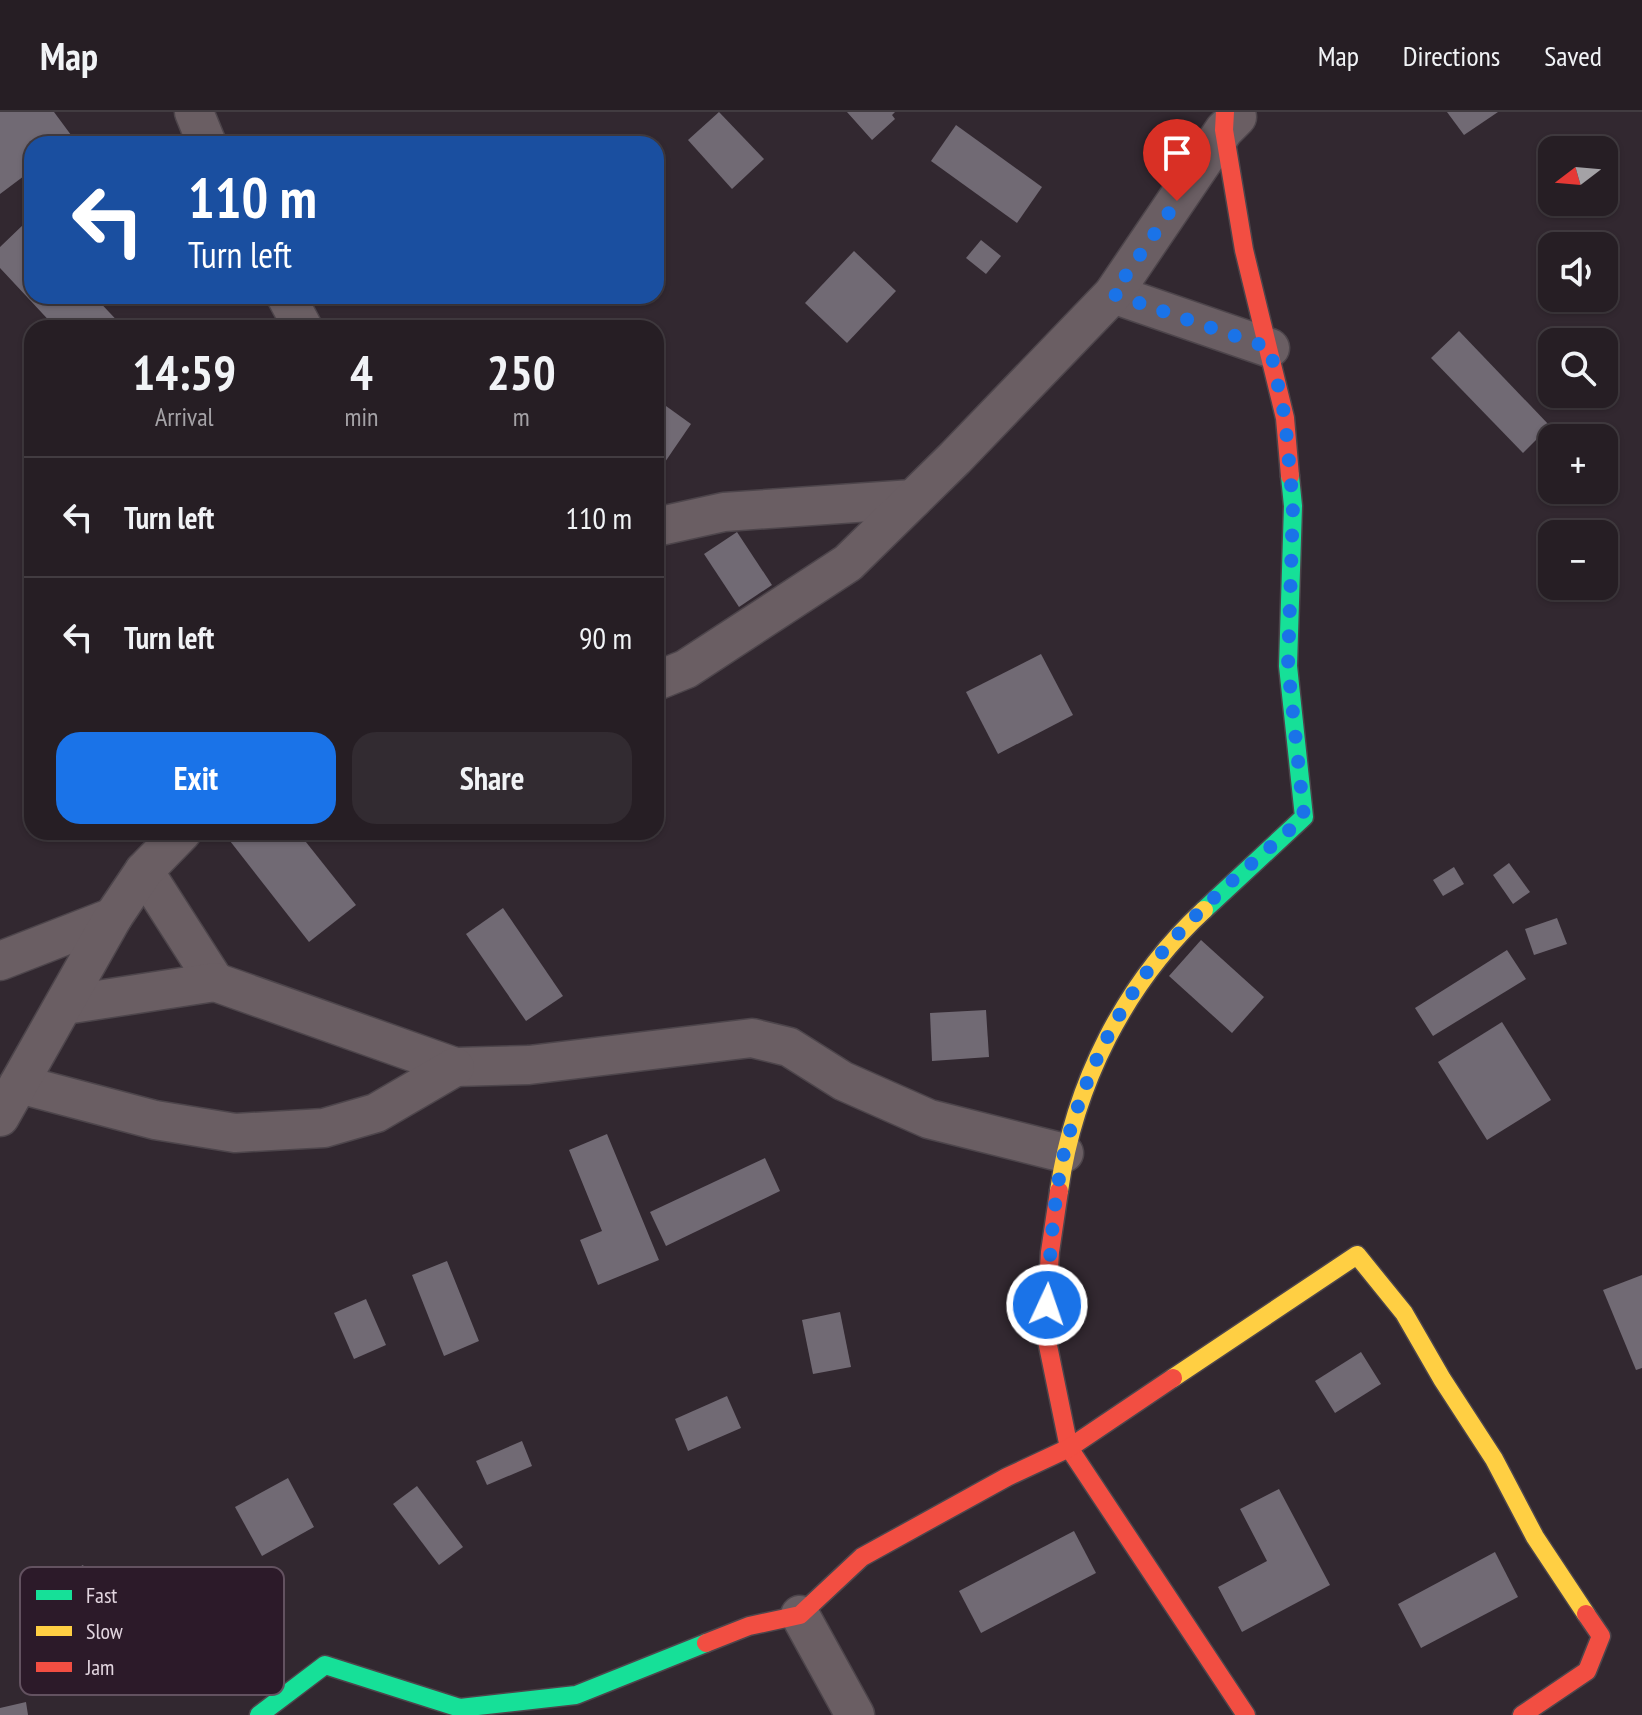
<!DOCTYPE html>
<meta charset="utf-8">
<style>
:root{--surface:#261e24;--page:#322b31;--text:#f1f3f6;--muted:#a4a2a6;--line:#423c41;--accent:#1a73e8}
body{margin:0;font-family:"PT Sans Narrow",sans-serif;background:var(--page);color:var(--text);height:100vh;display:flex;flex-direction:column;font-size:30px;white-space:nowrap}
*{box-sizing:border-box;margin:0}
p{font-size:26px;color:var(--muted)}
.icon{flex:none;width:44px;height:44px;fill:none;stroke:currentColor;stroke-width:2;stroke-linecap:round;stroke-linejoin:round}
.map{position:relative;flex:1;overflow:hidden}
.sheet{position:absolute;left:24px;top:208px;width:640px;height:520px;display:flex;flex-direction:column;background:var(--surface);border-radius:24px;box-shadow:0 2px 6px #0004,0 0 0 2px var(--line)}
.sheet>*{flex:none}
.banner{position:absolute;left:24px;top:24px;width:640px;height:168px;border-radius:24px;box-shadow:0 2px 6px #0004,0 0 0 2px var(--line);background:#1a4fa0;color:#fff;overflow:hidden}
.needle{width:52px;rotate:254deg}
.buttons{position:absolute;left:1538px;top:24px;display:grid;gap:16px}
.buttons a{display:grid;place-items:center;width:80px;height:80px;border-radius:16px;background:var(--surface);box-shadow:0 2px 6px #0004,0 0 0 2px var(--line);font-size:40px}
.pin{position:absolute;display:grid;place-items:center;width:68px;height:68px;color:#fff;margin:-82px -34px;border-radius:50% 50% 50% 0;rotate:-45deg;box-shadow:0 0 8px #0007}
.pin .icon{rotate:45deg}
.me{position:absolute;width:88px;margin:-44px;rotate:3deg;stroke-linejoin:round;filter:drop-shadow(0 0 6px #0008)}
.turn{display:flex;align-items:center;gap:28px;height:168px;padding:0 32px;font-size:36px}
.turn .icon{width:104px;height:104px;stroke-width:2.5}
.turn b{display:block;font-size:56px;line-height:68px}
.eta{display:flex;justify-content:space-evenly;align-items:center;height:136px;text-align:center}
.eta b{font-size:48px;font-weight:800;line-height:56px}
.cta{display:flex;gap:16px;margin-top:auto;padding:16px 32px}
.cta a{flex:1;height:92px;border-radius:24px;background:var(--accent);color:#fff;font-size:32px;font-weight:800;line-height:92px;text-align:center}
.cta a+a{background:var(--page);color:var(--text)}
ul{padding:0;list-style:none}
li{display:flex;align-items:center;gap:24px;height:120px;padding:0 32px;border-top:2px solid var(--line)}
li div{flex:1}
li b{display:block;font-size:30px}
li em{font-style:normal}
header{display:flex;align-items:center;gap:48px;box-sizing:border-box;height:112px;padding:0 40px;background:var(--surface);border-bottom:2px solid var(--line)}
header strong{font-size:38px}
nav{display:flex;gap:44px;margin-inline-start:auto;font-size:28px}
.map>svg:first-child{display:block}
</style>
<header>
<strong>Map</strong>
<nav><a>Map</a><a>Directions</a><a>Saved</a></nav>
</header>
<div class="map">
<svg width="1642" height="1603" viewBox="0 0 1642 1603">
<rect width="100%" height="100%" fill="#322830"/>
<g fill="#716a74">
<polygon points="0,0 54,0 74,27 67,32 32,32 32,58 0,82"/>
<polygon points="719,0 764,47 732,77 688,28"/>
<polygon points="847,0 895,0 892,3 895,7 872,28"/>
<polygon points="1447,0 1498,0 1464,23"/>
<polygon points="956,13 1042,75 1017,111 931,49"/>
<polygon points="25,111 32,119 32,184 94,184 124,216 56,216 0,156 0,135"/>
<polygon points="981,128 1001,144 986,162 966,146"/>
<polygon points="854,139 896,179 847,231 805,191"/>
<polygon points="1459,219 1550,314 1523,341 1431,246"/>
<polygon points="666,294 691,312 665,350 656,344 656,309"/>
<polygon points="737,420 772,473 739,495 704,442"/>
<polygon points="1041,542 1073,603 998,642 966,580"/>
<polygon points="223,720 298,720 356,793 309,830"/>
<polygon points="1509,751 1530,780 1513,792 1493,763"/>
<polygon points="1454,755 1464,772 1443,784 1433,768"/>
<polygon points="503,796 563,884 526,909 466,822"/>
<polygon points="1557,806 1567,832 1534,843 1525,817"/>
<polygon points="1201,828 1264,885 1232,921 1169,864"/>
<polygon points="1507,838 1526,867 1433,924 1415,896"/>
<polygon points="986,898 989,945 932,949 930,901"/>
<polygon points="1502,910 1551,988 1487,1028 1438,950"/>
<polygon points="607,1022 659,1148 598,1173 580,1128 602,1119 569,1038"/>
<polygon points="765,1046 780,1079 666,1134 650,1100"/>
<polygon points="447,1149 479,1229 444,1244 412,1163"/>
<polygon points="1642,1163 1642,1256 1636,1258 1603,1178"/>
<polygon points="366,1187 386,1233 354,1247 334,1201"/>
<polygon points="840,1200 851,1255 813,1262 802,1208"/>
<polygon points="1361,1240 1381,1272 1335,1301 1315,1269"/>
<polygon points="727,1284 741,1316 688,1339 675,1307"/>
<polygon points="522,1329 532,1354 487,1373 476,1349"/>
<polygon points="288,1366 314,1415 262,1444 235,1395"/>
<polygon points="417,1374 463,1435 439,1453 393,1392"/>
<polygon points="1279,1377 1330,1473 1242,1520 1218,1475 1267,1449 1240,1397"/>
<polygon points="1074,1419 1096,1461 981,1521 959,1479"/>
<polygon points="1495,1440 1518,1485 1421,1536 1398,1492"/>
<polygon points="83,1453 108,1496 77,1514 52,1471"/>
<polygon points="26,1590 28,1603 0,1603 0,1596"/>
</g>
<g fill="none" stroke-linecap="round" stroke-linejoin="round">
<g stroke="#4d454b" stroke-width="41">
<g id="street">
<polyline points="194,0 207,32"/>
<polyline points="1113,182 1270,236"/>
<polyline points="286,184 303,216"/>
<polyline points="656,415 724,400 913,387"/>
<polyline points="656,569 686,557 848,451 955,346 1113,182 1224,18 1237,5"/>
<polyline points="144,759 215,870"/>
<polyline points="0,849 113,805"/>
<polyline points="65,893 215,870 455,955 529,953 752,926 789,935 843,969 929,1007 1064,1041"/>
<polyline points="19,972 155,1008 235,1021 324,1016 376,1001 455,955"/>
<polyline points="0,1005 113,805 144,759 182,720"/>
<polyline points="800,1503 855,1603"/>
</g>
</g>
<g stroke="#4d454b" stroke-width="21">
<g id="fast">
<polyline points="1204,798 1304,705 1288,554 1293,394 1290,364"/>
<polyline points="259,1603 325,1553 460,1596 576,1583 706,1531"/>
</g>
</g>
<g stroke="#4d454b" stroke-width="21">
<g id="slow">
<path d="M1059 1079C1074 972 1125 871 1204 798"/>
<polyline points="1173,1266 1357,1143 1404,1201 1442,1267 1494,1347 1535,1425 1586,1502"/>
</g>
</g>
<g stroke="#4d454b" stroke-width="21">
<g id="jam">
<polyline points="1225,0 1224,18 1244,138 1285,306 1290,364"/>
<polyline points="1059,1079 1050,1140 1045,1219 1069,1336 1246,1603"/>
<polyline points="706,1531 749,1514 800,1503 862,1445 1007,1365 1069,1336 1173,1266"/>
<polyline points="1522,1603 1587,1559 1601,1524 1586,1502"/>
</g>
</g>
<use href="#street" stroke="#6a5e63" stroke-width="38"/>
<use href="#fast" stroke="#16e098" stroke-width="18"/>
<use href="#slow" stroke="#ffcf43" stroke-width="18"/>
<use href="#jam" stroke="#f24e42" stroke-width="18"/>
</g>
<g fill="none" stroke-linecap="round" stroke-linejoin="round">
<path stroke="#1a73e8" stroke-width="14" stroke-dasharray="0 25.2" d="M1047 1193C1050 1143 1053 1090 1064 1041 1084 962 1123 881 1179 821 1217 780 1262 743 1304 705L1288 554 1293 394 1285 306 1270 236 1113 182 1177 89"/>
</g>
<rect x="20" y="1455" width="264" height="128" rx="12" fill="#2c1a29" stroke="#635260" stroke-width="2"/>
<rect x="36" y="1478" width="36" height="10" fill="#16e098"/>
<rect x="36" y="1514" width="36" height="10" fill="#ffcf43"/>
<rect x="36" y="1550" width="36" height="10" fill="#f24e42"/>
<g font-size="22" fill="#e2d5df">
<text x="86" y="1491">Fast</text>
<text x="86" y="1527">Slow</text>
<text x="86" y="1563">Jam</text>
</g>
</svg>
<div class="buttons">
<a><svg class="needle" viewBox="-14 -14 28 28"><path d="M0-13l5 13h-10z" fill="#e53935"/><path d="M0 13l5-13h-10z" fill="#a4a2a6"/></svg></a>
<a><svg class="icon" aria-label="sound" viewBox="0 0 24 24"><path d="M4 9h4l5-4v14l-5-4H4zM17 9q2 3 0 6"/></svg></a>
<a><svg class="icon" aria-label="search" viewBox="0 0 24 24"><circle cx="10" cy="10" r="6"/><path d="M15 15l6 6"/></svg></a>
<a>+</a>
<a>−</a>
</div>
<div class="pin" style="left:1177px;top:89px;background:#d93025"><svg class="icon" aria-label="arrive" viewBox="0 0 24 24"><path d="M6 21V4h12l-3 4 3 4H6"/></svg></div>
<svg class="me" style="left:1047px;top:1193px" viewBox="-20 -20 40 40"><circle r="17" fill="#1a73e8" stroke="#fff" stroke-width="3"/><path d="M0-11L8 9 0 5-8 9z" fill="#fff"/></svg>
<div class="banner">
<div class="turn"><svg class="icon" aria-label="left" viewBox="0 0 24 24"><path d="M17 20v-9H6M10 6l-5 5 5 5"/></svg><div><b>110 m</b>Turn left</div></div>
</div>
<section class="sheet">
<div class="eta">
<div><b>14:59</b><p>Arrival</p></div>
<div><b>4</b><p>min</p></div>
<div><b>250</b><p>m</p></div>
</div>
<ul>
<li><svg class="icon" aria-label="left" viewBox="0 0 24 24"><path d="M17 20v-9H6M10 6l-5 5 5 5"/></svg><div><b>Turn left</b></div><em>110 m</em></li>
<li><svg class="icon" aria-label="left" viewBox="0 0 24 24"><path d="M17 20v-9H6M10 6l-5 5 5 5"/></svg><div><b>Turn left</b></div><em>90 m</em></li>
</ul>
<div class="cta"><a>Exit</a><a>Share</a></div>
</section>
</div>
